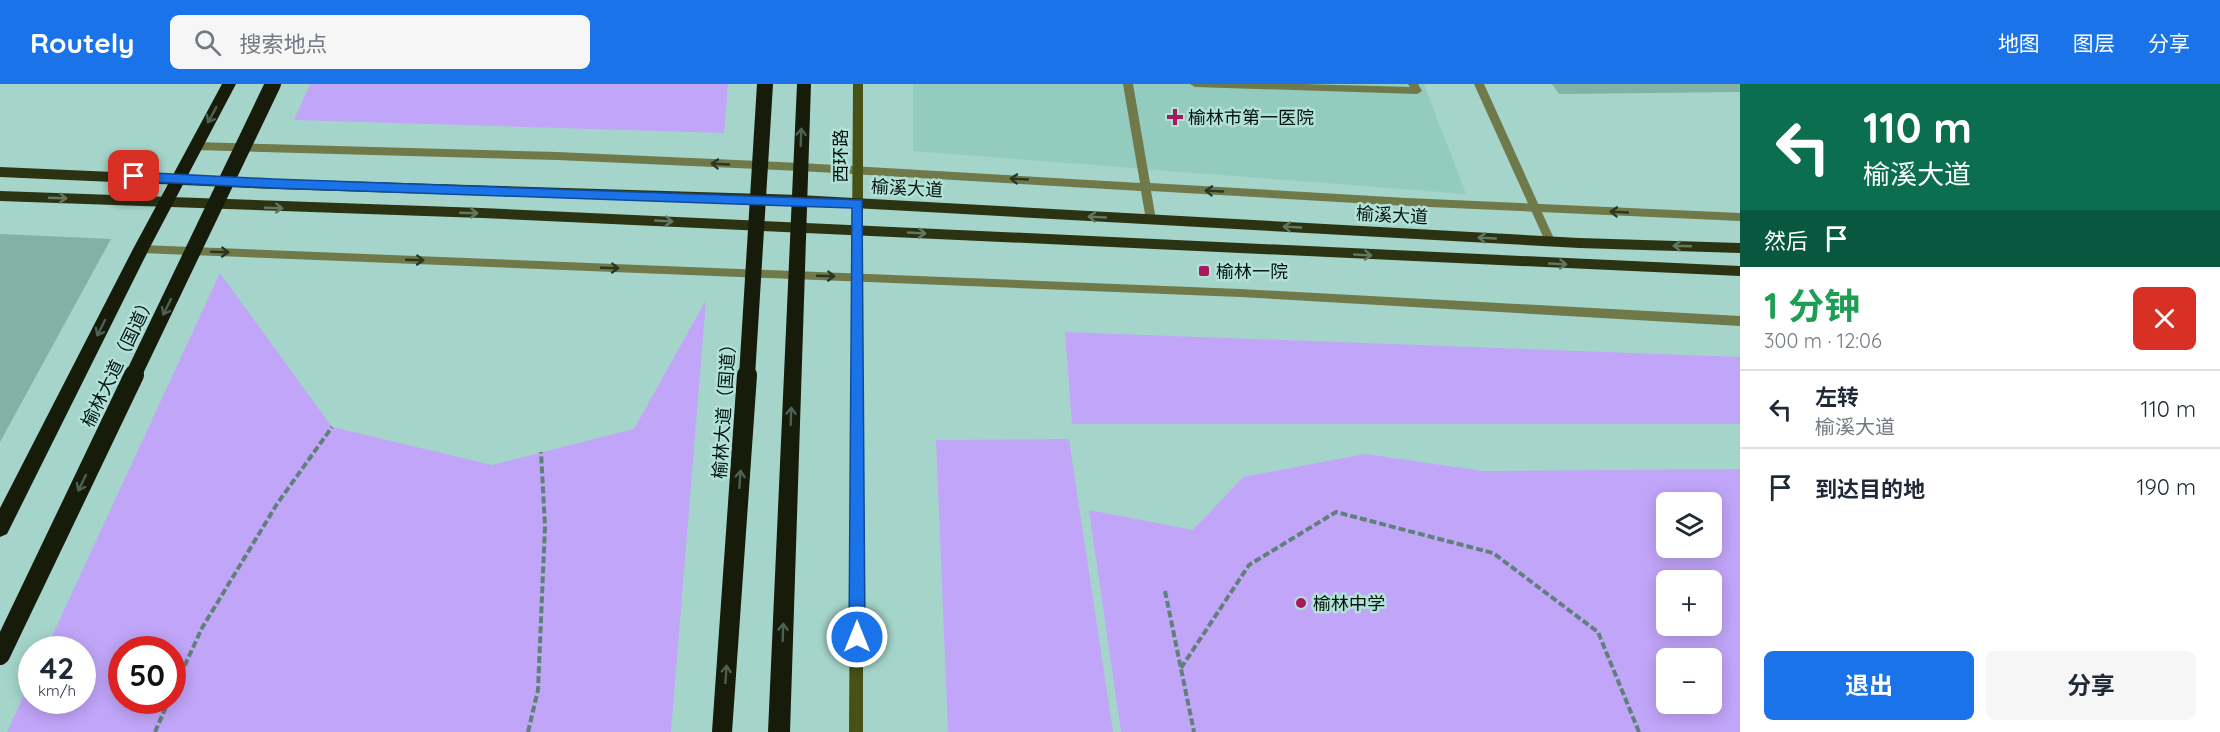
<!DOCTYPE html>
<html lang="zh">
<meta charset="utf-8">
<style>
:root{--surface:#fff;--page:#f6f6f7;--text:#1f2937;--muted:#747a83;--line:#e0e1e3;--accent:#1a73e8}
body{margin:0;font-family:Quicksand,"Noto Sans SC",sans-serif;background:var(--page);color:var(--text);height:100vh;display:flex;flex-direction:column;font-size:22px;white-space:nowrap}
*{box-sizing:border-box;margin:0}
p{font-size:20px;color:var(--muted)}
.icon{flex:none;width:33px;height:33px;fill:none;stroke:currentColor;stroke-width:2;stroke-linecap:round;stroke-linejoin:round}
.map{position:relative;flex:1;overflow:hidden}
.side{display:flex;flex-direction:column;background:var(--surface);width:480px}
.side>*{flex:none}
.top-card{background:#0b6e4f;color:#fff;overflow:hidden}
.buttons{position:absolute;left:1656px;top:408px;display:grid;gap:12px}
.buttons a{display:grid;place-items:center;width:66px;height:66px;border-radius:9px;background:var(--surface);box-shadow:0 3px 15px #0003;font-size:30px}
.speed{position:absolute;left:18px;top:552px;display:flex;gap:12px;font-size:30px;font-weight:700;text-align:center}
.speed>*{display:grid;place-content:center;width:78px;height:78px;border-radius:50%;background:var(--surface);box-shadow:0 3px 15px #0003;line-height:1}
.speed small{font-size:15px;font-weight:400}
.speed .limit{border:9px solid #d22;background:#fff;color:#111}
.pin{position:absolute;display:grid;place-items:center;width:51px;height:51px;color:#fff;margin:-26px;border-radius:12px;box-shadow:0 3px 9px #0006}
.me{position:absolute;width:66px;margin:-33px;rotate:0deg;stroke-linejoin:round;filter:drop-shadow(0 0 4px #0008)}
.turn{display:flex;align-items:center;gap:21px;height:126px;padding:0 24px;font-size:27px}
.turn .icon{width:78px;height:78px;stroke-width:2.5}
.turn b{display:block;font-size:42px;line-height:51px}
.then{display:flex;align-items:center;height:57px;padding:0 24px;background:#0003;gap:12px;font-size:22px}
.round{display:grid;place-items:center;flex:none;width:63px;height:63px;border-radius:9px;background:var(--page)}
.head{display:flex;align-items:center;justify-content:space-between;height:102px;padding:0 24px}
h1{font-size:36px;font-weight:700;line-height:45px;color:#1e9e55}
.action{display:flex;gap:12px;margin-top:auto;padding:12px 24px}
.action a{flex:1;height:69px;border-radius:9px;background:var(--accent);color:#fff;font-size:24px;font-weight:700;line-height:69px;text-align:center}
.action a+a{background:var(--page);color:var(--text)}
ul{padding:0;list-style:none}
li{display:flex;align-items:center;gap:18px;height:78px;padding:0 24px;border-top:2px solid var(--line)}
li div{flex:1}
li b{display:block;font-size:22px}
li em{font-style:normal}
header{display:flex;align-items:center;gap:36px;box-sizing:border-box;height:84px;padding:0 30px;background:var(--accent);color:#fff}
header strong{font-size:28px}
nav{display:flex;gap:33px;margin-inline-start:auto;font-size:21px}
.search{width:420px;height:54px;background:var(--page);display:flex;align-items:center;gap:15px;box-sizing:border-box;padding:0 21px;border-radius:9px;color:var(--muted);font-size:22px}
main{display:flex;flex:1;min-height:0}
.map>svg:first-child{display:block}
</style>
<header>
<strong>Routely</strong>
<div class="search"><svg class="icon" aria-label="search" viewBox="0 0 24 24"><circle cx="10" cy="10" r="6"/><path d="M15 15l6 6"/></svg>搜索地点</div>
<nav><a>地图</a><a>图层</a><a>分享</a></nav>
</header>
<main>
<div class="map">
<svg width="1740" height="648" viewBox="0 0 1740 648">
<rect width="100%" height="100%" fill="#a5d5ca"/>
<polygon fill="#93ccbf" points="913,0 1424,0 1466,110 913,67"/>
<g fill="#c1a5f9" fill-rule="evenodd">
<polygon points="310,0 728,0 724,49 294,36"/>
<path d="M220 189 332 343 492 381 634 345 706 216 671 648H7L31 596 32 616H82V566L46 565ZM122 566H172V616H122Z"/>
<polygon points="1065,248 1740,273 1740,340 1072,340"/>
<polygon points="1069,355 1113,648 948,648 936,356"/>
<path d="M1365 370 1483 387 1740 385V648H1121L1089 426 1193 446 1243 393ZM1666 418H1712V464H1666ZM1712 496V542H1666V496ZM1712 574V620H1666V574Z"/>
</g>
<g fill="#82b1a6">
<polygon points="1552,0 1740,0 1740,8 1559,10"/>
<polygon points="0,150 111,155 0,358"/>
</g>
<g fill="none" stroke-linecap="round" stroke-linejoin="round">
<g stroke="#5f817a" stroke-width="4" stroke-dasharray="7 3" stroke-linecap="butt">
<polyline points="1165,507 1194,648"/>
<polyline points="1181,584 1249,481 1336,428 1493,469 1598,548 1639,648"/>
<polyline points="172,609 202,544 277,420 332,343"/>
<polyline points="155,648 169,616"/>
<polyline points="528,648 538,606 545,442 541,368"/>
</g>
<g fill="#6f794a" fill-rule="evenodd">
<polygon points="1123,0 1133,0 1150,99 1407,114 1740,129 1740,137 1407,122 1151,107 1156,136 1151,140 1146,136 1141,107 800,87 557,76 195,66 190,62 195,58 557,68 800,79 1140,99"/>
<polygon points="1190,0 1302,0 1410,3 1408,0 1418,0 1422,7 1417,10 1195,3"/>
<polygon points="141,161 1240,205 1740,232 1740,242 1240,213 141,169 136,165"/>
</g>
<polygon fill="#6f794a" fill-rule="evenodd" points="1474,0 1484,0 1555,157 1554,160 1550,161 1545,157"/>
<polygon fill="#465116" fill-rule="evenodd" points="853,0 863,0 863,648 849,648"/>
<g fill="#2c3313" fill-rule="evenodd">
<polygon points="0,83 273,95 799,111 1579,154 1740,159 1740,169 1579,164 799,121 273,105 0,93"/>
<polygon points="0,107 482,124 1740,182 1740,192 482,134 0,117"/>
</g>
<g fill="#171b0a" fill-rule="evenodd">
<polygon points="222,0 236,0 149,165 7,450 0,453 0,424 133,165"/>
<polygon points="797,0 811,0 790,648 768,648"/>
</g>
<g stroke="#171b0a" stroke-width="16">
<polyline points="133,292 273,0"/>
<polyline points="747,292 765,0"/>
</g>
<g stroke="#171b0a" stroke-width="20">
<polyline points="0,571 134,291"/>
<polyline points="722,648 747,291"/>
</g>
</g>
<defs><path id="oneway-shaft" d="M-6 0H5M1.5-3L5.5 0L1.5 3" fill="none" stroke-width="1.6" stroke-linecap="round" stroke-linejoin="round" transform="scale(1.5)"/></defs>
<g stroke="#4d6152">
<use href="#oneway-shaft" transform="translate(212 31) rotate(119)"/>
<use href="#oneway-shaft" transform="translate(801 53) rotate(-88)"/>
<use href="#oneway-shaft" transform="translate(167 223) rotate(116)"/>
<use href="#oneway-shaft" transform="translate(101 244) rotate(117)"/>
<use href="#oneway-shaft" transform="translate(791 332) rotate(-88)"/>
<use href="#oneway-shaft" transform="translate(740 395) rotate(-86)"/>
<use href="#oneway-shaft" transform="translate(82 399) rotate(116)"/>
<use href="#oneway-shaft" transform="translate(783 548) rotate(-88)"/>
<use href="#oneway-shaft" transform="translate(726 590) rotate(-86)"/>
</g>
<g stroke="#283624">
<use href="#oneway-shaft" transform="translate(720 80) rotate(-177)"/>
<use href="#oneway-shaft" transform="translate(1019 95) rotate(-177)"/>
<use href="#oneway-shaft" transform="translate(1214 107) rotate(-177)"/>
<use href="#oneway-shaft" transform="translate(1619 128) rotate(-177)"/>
<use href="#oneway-shaft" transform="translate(220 168) rotate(2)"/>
<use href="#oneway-shaft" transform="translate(415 176) rotate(2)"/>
<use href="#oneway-shaft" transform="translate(610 184) rotate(2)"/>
<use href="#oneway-shaft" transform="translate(826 192) rotate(2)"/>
</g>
<g stroke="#627961">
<use href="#oneway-shaft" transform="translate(58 114) rotate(2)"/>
<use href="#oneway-shaft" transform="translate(274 124) rotate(2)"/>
<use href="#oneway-shaft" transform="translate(469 129) rotate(2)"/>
<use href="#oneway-shaft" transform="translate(1097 133) rotate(-177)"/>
<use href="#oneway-shaft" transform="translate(664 137) rotate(3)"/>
<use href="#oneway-shaft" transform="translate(1292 143) rotate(-177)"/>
<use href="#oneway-shaft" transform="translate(917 149) rotate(3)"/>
<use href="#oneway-shaft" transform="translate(1487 154) rotate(-177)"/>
<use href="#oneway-shaft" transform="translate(1682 162) rotate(-178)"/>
<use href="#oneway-shaft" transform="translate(1363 171) rotate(3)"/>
<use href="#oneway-shaft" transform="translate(1558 180) rotate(3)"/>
</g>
<polygon fill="#1a73e8" stroke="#114b97" stroke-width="1.5" points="134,88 273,95 862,116 865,553 862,558 857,561 851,558 849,553 852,124 273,104 134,97 128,92"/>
<g fill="#a6195b" stroke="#b2e2d7" stroke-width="2">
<path d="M1172 24h6v6h6v6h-6v6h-6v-6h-6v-6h6z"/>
<rect x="1198" y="181" width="12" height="12" rx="3"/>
<circle cx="1301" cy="519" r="6"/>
</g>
<g text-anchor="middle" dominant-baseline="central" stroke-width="5" stroke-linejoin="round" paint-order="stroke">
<g font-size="18" fill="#02120f" stroke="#b2e2d7" text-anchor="start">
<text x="1188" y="33">榆林市第一医院</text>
<text x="1216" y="187">榆林一院</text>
<text x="1313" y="519">榆林中学</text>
</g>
<g font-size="18" fill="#02120f" stroke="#b2e2d7">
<text transform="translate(840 72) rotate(-90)">西环路</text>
<text transform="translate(907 104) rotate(3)">榆溪大道</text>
<text transform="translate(1392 131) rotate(3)">榆溪大道</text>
<text transform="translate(118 277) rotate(-64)">榆林大道（国道）</text>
<text transform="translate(724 323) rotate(-86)">榆林大道（国道）</text>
</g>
</g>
</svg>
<div class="buttons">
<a><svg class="icon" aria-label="layers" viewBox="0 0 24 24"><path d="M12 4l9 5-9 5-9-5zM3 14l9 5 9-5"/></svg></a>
<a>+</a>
<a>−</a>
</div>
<div class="speed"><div>42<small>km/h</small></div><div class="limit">50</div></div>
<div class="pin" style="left:134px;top:92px;background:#d93025"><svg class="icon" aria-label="arrive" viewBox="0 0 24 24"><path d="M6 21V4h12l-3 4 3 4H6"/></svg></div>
<svg class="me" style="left:857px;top:553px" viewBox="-20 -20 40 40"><circle r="17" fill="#1a73e8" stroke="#fff" stroke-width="3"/><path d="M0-11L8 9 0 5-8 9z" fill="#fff"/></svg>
</div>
<section class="side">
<div class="top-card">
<div class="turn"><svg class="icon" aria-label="left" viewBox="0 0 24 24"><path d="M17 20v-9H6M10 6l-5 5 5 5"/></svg><div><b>110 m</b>榆溪大道</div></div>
<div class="then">然后<svg class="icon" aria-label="arrive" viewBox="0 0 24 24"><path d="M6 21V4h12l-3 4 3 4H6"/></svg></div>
</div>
<div class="head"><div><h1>1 分钟</h1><p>300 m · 12:06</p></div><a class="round" style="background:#d93025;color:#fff"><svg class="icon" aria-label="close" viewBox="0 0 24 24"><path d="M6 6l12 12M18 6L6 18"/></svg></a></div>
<ul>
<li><svg class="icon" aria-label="left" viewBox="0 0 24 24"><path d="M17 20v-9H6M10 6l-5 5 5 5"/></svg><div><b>左转</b><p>榆溪大道</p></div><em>110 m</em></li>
<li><svg class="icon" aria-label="arrive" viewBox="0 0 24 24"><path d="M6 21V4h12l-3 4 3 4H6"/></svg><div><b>到达目的地</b></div><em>190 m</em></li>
</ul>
<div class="action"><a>退出</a><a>分享</a></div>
</section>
</main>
